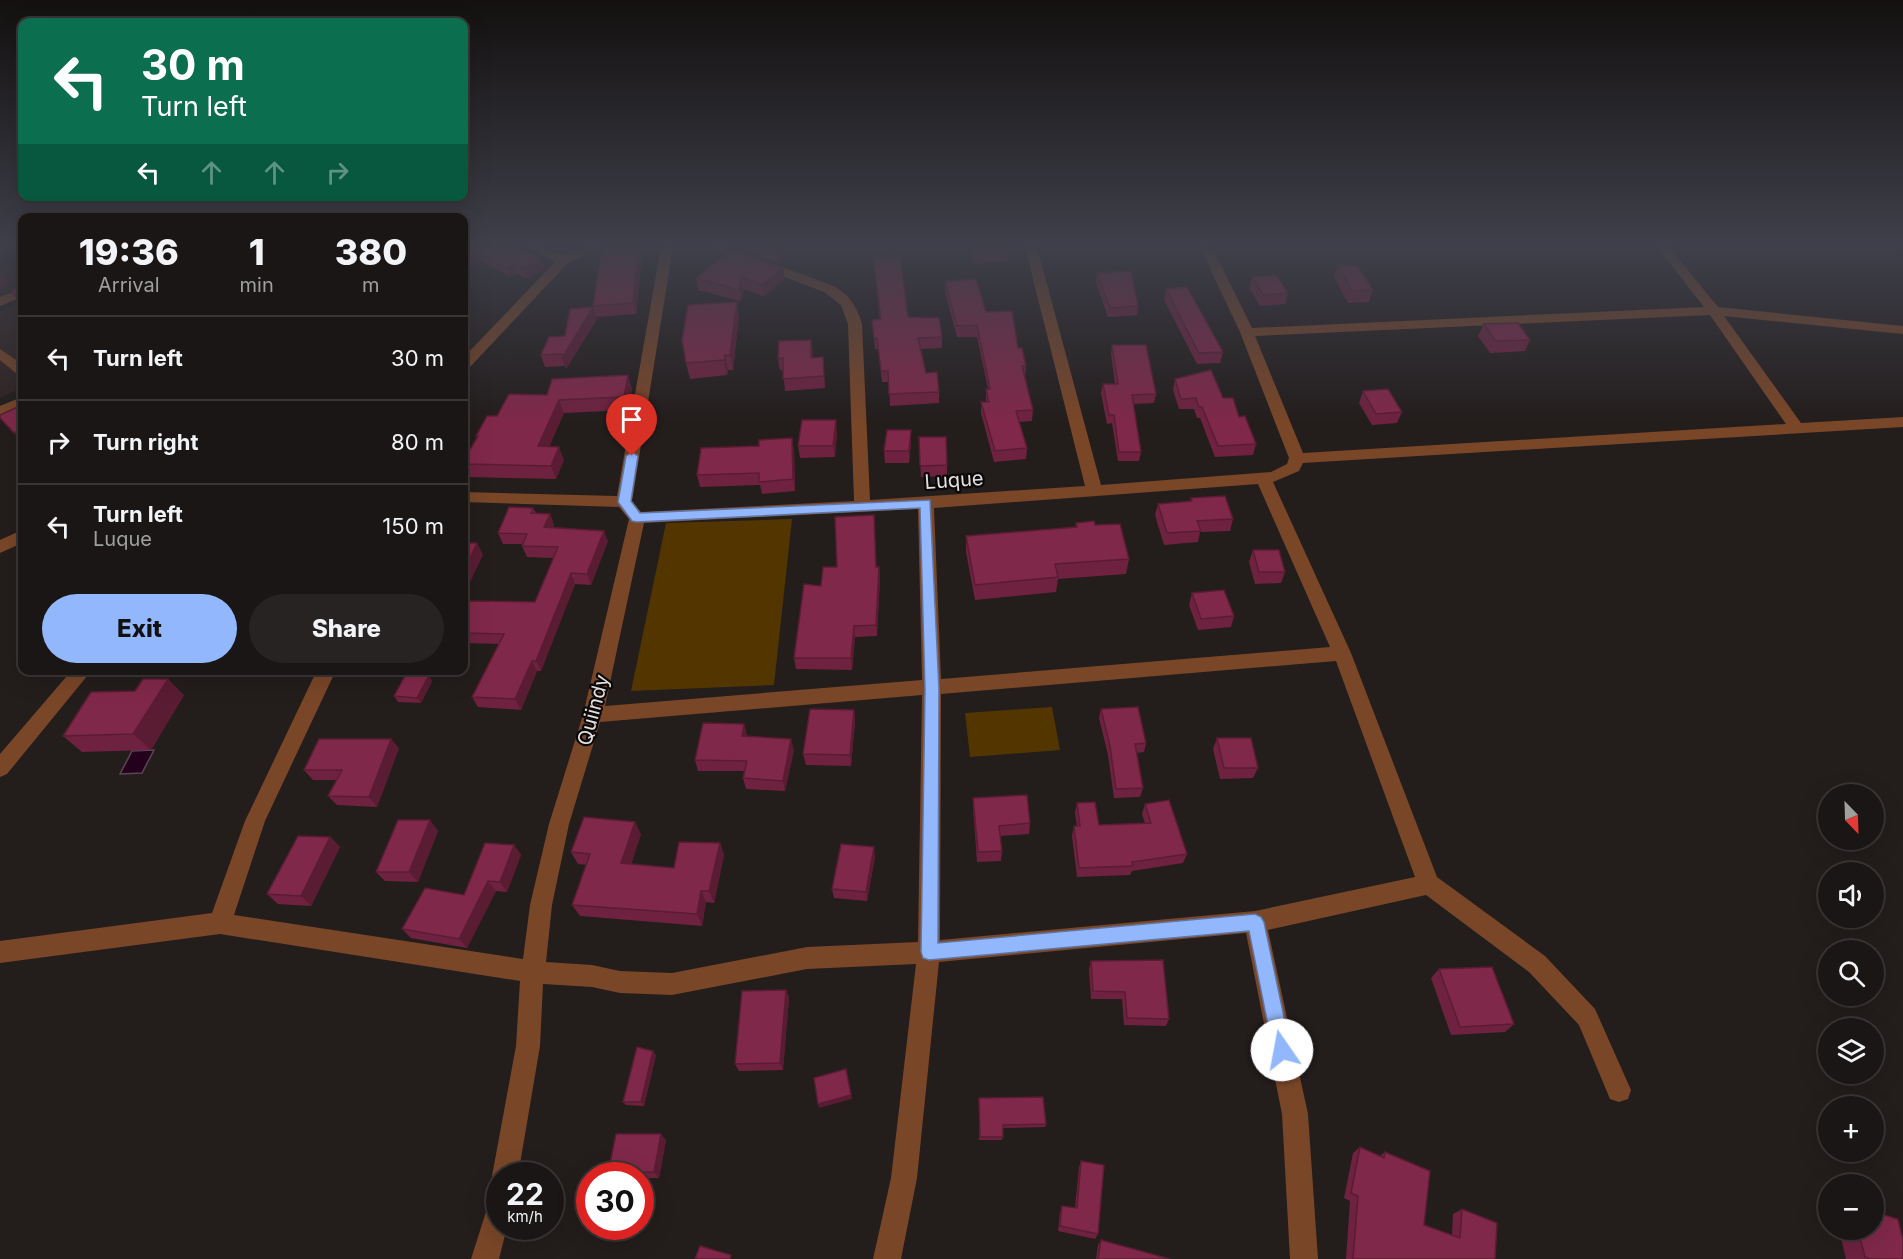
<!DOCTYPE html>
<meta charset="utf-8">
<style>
:root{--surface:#1a1615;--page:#272322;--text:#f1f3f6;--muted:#9f9fa0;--line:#383534;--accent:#93b7fd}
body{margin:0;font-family:Inter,sans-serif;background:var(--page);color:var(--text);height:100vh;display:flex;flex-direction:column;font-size:22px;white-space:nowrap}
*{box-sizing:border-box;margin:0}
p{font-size:20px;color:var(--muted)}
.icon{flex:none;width:33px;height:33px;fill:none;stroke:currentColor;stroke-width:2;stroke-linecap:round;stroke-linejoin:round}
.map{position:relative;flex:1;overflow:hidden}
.sheet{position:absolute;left:18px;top:213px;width:450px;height:462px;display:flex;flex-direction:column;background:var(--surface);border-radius:12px;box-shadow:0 6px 24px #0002,0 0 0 2px var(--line)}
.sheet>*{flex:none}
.top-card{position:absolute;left:18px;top:18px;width:450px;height:183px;border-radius:12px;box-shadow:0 6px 24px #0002,0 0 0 2px var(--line);background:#0b6e4f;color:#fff;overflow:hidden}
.needle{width:39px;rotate:157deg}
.tools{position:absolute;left:1818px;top:784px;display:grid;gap:12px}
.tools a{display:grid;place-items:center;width:66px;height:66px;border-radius:50%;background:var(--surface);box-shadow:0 6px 24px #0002,0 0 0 2px var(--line);font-size:30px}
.speed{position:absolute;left:486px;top:1162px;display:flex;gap:12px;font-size:30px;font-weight:700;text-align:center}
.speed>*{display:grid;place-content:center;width:78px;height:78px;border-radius:50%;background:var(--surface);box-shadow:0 6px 24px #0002,0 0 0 2px var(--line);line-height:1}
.speed small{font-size:15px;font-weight:400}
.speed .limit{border:9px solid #d22;background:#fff;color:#111}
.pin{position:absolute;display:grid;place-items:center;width:51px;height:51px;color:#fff;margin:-62px -26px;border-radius:50% 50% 50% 0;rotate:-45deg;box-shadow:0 0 6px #0007}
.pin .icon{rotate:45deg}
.me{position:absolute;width:66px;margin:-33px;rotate:348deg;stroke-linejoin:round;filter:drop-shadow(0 0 4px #0008)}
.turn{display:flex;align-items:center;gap:21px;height:126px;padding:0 24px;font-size:27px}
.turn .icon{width:78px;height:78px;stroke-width:2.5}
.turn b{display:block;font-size:42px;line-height:51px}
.lanes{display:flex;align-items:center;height:57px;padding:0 24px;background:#0003;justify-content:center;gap:30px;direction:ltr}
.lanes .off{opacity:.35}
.eta{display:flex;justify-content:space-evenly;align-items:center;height:102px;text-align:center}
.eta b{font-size:36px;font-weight:800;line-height:42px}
.primary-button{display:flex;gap:12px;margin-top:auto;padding:12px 24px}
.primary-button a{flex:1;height:69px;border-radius:36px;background:var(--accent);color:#111;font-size:24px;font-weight:800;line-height:69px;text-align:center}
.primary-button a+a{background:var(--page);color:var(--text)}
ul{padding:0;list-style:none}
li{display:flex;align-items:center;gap:18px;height:84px;padding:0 24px;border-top:2px solid var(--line)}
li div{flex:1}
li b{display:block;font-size:22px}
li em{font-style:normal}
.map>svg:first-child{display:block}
</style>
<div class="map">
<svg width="1903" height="1259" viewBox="0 0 1903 1259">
<rect width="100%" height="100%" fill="#231d1c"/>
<g fill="#302322">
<polygon points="22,260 22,289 0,298 0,269"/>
<polygon points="22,302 22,388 0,398 0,311"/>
</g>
<g fill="#533500">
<polygon points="792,519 774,685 631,691 666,523"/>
<polygon points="1052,707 1060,750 970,757 965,713"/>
</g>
<polygon fill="#23011c" stroke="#5d4456" stroke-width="1.5" points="154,750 142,773 120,774 132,751"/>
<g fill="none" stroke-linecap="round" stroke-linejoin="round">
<g fill="#794628" fill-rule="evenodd">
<polygon points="529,247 544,247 563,256 583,247 599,247 567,264 469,368 464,369 464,357 555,262"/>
<path d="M661 247H673L632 501 641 512 854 501 848 324 841 305 824 292 713 250 711 247H728L834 286C849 295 857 306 862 324L870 500 1085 486 1025 247H1037L1101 485 1271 472 1287 464 1289 458 1240 332 1200 247H1212L1252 328 1704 307 1657 247H1669L1718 307 1903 326V334L1724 316 1801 423 1903 417V427L1303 463 1299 471 1273 482 1351 653 1437 877 1545 956 1595 1009 1631 1090 1628 1099 1619 1102 1610 1099 1579 1025 1529 972 1426 895 1268 930 1308 1114 1318 1259H1290L1282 1114 1246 933 939 962 917 1178 901 1259H873L891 1178 916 964 807 969 672 995 620 993 592 987 543 984 540 1046 518 1176H500V1187L496 1185 492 1176 516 1046 520 981 220 934 0 963V941L212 913 245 821 317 670H336L265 821 234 915 523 959 530 905 549 824 583 715 629 519 619 507 464 502V492L617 496ZM1710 315 1786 424 1303 453 1255 336ZM1258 484 1330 647 941 679 934 508ZM918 509 922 680 605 706 644 523ZM1336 661 1415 877 1255 911 940 940 941 694ZM922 695 918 942 807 947 672 973 620 971 592 965 546 962 552 905 569 824 600 722Z"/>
<polygon points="22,289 22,297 0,306 0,297"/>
<polygon points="0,349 22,364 22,375 17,374 0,360"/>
<polygon points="22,397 22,407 0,417 0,406"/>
<polygon points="22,530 22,543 0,553 0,540"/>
<polygon points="72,670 92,670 7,774 0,777 0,754"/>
<polygon points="500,1192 500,1227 507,1227 499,1259 471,1259 491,1196"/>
</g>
</g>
<g fill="#6e223f">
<polygon points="464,247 542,259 545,269 528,279 517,274 510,277 482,261"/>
<polygon points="643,247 636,314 596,317 597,319 566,369 565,366 545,367 541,355 565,336 593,307 593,306"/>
<polygon points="744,247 796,247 797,248 777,263 745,251"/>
<polygon points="970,247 1006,247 1007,250 1007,261 973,264"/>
<polygon points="873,257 908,317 942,337 942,348 921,349 926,373 939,392 939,403 890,406 889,382 882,382 878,349 875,349 873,331 872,320 880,320"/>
<polygon points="1338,265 1373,290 1369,302 1348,303 1334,277"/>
<polygon points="783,268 784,279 764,296 743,289 741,301 698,290 696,278"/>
<polygon points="1097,273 1138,306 1137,315 1108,317 1096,283"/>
<polygon points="1252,277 1288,293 1285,304 1260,306 1249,288"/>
<polygon points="945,281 986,312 1018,348 1026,366 1025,377 1024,377 1033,410 1032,421 1019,422 1027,448 1026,459 994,462 981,413 981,402 986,402 986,389 988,389 977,337 957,337 945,292"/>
<polygon points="22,286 22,305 19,303 10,291"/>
<polygon points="1166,289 1223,352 1220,363 1197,364 1164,300"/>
<polygon points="739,316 733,370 728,370 727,375 690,379 686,363"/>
<polygon points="1484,324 1530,340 1525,351 1490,353 1478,336"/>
<polygon points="811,340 812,358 823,357 825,388 785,391 783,370 780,370 778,359"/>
<polygon points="1112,345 1156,394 1154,403 1133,404 1141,452 1139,461 1118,461 1112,423 1107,424 1101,393 1103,384 1115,384 1111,354"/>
<polygon points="1175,379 1223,398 1239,417 1256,444 1253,455 1215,457 1200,418 1197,418 1194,409 1179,409 1173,390"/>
<polygon points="632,389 628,410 564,413 549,446 564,460 556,479 467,477 464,470 464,460 477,438 476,436 497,416 547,395"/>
<polygon points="1363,391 1402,412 1397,423 1372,425 1359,403"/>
<polygon points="837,432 835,457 800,458 798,446"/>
<polygon points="919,438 947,465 947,476 921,477"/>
<polygon points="911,442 909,463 885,463 884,451"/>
<polygon points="794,450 795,491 762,494 760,485 700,487 697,475"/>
<polygon points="1191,498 1233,519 1230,531 1200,532 1198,542 1164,545 1155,515 1158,504 1190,502"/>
<polygon points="533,508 536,513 550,514 554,525 553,527 608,541 591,585 575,584 541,671 537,671 521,710 478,707 472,697 499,644 464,643 464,616 535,602 554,558 527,557 522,546 523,544 503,544 498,533"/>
<polygon points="1076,523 1095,525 1129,559 1126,574 1058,579 1056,592 975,600 966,552 966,536 1075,527"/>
<polygon points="1253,550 1285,572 1281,583 1255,584 1249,562"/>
<polygon points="877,567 879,567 880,578 877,636 855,637 852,670 796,669 794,658 821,586"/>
<polygon points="1192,593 1234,616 1231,627 1198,630 1189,605"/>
<polygon points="432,681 421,703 398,702 394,696"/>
<polygon points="184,695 151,750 82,752 63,736"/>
<polygon points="1101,709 1146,743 1144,752 1137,753 1143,788 1140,797 1114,798 1108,755 1099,718"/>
<polygon points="854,710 855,721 851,766 806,765 803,754"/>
<polygon points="744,724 747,737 794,750 785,791 746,789 743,778 745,771 698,771 695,760"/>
<polygon points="1217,738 1258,768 1253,778 1220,779 1213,749"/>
<polygon points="399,748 377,807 337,805 328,796 337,780 313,780 304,770"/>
<polygon points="973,798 1030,823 1029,834 1000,836 1002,851 1001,861 977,862 973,808"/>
<polygon points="1077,803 1099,825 1145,823 1142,814 1145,804 1187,854 1183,863 1132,871 1130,875 1077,877 1072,836 1074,826 1077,826 1075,813"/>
<polygon points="438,831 418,882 385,881 376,872"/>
<polygon points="641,834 631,864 674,868 720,843 724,855 714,903 706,902 702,926 580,916 572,905 587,865 578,864 571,852"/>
<polygon points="330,837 340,847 311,906 278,904 267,894"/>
<polygon points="514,845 521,855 507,892 496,891 467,948 411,938 402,929 464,895"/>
<polygon points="875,857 867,901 834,898 832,889"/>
<polygon points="1091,961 1169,1019 1166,1026 1124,1025 1122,999 1091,999 1089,969"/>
<polygon points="1439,969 1514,1024 1505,1032 1451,1035 1431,978"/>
<polygon points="786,990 789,998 783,1070 739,1071 735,1064"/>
<polygon points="656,1055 644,1106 626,1105 623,1102"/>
<polygon points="979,1098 1046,1124 1045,1127 1003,1128 1002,1140 979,1140"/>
<polygon points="666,1140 659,1178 645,1178 608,1173"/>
<polygon points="1360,1147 1380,1156 1385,1152 1424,1225 1452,1235 1453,1214 1462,1209 1495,1259 1346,1259 1350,1201 1344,1198 1353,1153"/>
<polygon points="1081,1161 1098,1234 1095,1239 1058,1231 1060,1212 1062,1206 1075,1208 1079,1167"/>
<polygon points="590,1185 590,1227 637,1227 636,1228 589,1229 582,1223"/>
<polygon points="1839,1230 1874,1230 1903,1259 1846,1259"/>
<polygon points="1101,1240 1170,1259 1096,1259 1098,1245"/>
</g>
<g fill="#5a1c33">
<polygon points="639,247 643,247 636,314 633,303"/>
<polygon points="782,247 796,247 797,248 777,263 775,251"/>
<polygon points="478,252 482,261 464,270 464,259"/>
<polygon points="542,259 545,269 528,279 524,269"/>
<polygon points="513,264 517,274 510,277 507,268"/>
<polygon points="783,268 784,279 764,296 762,285"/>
<polygon points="1,272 10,284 0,288 0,273"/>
<polygon points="741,277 743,289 741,301 739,290"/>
<polygon points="737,302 739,316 733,370 730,355"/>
<polygon points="593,307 597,319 566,369 562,358"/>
<polygon points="811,340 813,352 812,370 811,358"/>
<polygon points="725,355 728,370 727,375 724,360"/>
<polygon points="628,375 632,389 628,410 624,397"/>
<polygon points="559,400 564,413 544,459 538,446"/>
<polygon points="836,420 837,432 835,457 833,446"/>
<polygon points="22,429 22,442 14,433"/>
<polygon points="911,430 911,442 909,463 909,451"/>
<polygon points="792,438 794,450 795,491 793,479"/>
<polygon points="559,447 564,460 556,479 551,466"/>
<polygon points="550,514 554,525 549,538 544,527"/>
<polygon points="604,531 608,541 591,585 587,574"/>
<polygon points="477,543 483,555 464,595 464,571"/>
<polygon points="879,567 880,578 877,636 876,625"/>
<polygon points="571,573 575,584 541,671 536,661"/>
<polygon points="854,626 855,637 852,670 851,658"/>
<polygon points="532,661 537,671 521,710 515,699"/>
<polygon points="429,675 432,681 421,703 417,698"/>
<polygon points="168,679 184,695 151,750 133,734"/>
<polygon points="854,710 855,721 851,766 850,755"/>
<polygon points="744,724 747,735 745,747 742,736"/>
<polygon points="391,739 399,748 377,807 369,797"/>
<polygon points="791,739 794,750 785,791 783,781"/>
<polygon points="430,820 438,831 418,882 409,872"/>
<polygon points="635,822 641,834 628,874 621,863"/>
<polygon points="330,837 340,847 311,906 301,896"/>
<polygon points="720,843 724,855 714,903 709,891"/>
<polygon points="514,845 521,855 507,892 500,882"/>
<polygon points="874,847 875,857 867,901 866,892"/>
<polygon points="488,881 496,891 467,948 459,939"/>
<polygon points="701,891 706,902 702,926 697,914"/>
<polygon points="786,990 789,998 783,1070 780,1063"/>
<polygon points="653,1051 656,1055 644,1106 641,1102"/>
<polygon points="846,1069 852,1099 819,1108 818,1104"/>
<polygon points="661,1134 666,1140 659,1178 654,1172"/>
<polygon points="639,1172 645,1178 640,1204 640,1176 638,1176"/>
</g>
<g fill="#802849" stroke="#5a1c33" stroke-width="1.5">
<polygon points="464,247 520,247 542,259 524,269 513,264 507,268 478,252 464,259"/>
<polygon points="604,247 639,247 633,303 593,306 601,255 603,255"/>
<polygon points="763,247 782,247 775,251"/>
<polygon points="972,247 1006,247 1007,250 973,253"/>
<polygon points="731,249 783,268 762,285 741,277 739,290 696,278"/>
<polygon points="900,256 908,317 939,318 942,337 918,338 926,373 937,372 939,392 889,394 888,371 881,371 877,338 874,338 872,320 881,319 873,257"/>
<polygon points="1338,265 1357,265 1373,290 1352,291"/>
<polygon points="1131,271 1138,306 1110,308 1097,273"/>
<polygon points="1276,275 1288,293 1263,295 1252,277"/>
<polygon points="976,279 986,312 1012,311 1018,348 1022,348 1026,366 1022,366 1033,410 1016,411 1027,448 995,451 981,402 989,402 986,389 990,389 977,325 957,326 945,281"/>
<polygon points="22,286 22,299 10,291"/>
<polygon points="1187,287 1223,352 1199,353 1166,289"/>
<polygon points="737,302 730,355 725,355 724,360 686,363 682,340 688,305"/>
<polygon points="593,307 562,358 562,354 541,355 549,337 565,336 570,309"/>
<polygon points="1518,323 1530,340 1495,341 1484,324"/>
<polygon points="811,340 811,358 823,357 824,376 783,379 783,358 778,359 779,341"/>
<polygon points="1112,345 1146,345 1156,394 1132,395 1141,452 1119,452 1114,415 1109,415 1103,384 1118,384"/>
<polygon points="1211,370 1223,398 1233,398 1239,417 1245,416 1256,444 1218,446 1202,407 1199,407 1196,398 1181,399 1175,379"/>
<polygon points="628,375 624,397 559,400 538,446 559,447 551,466 464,464 464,460 478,436 476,436 487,416 497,416 509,394 547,395 552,379"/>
<polygon points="1388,389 1402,412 1376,414 1363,391"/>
<polygon points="22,405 22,429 14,433 0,418 0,415"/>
<polygon points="802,420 836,420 833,446 798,446"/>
<polygon points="887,430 911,430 909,451 884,451"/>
<polygon points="919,437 946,437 947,465 920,466"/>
<polygon points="792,438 793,479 759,482 759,473 697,475 701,448 759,446 759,440"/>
<polygon points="1225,496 1233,519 1197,521 1201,531 1167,533 1158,504 1192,501 1191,498"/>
<polygon points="509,507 533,508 531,513 550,514 544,527 604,531 587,574 571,573 536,661 532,661 515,699 472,697 504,634 464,633 464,616 470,601 535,602 558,547 522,546 527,534 498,533"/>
<polygon points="874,515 876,567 879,567 876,625 854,626 851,658 794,658 804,584 821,586 823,567 837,567 835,517"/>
<polygon points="1094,521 1095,525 1120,524 1129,559 1055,564 1058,577 975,585 966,536 1077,527 1076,523"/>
<polygon points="464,543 477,543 464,571"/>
<polygon points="1253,550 1279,550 1285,572 1259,572"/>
<polygon points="1224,590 1234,616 1201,619 1192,593"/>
<polygon points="406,674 429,675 417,698 394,696"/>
<polygon points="143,679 168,679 133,734 63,736 91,692 135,691"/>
<polygon points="1138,707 1146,743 1135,744 1143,788 1116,789 1110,746 1101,709"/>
<polygon points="810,709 854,710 850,755 803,754"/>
<polygon points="703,723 744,724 742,736 791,739 783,781 743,778 747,761 695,760"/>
<polygon points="1217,738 1251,738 1258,768 1224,768"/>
<polygon points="319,739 391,739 369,797 328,796 342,770 304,770"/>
<polygon points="1027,795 1030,823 999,826 1002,851 978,852 973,798"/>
<polygon points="1169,800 1187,854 1132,862 1133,866 1079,868 1074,826 1080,826 1077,803 1095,802 1099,825 1151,823 1145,804"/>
<polygon points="584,817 635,822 621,863 674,868 679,842 720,843 709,891 701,891 697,914 572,905 590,854 571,852"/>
<polygon points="398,820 430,820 409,872 376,872"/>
<polygon points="298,836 330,837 301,896 267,894"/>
<polygon points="485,843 514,845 500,882 488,881 459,939 402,929 425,888 464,895"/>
<polygon points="841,844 874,847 866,892 832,889"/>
<polygon points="1163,960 1169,1019 1127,1018 1125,992 1093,991 1091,961"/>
<polygon points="1492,967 1514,1024 1460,1027 1439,969"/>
<polygon points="786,990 780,1063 735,1064 742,991"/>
<polygon points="637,1047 653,1051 641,1102 623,1102"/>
<polygon points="846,1069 851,1095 818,1104 814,1078"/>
<polygon points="1043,1097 1046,1124 1003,1125 1003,1137 980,1137 979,1098"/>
<polygon points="616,1134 661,1134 654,1172 639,1172 638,1176 591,1176 592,1173 608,1173"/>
<polygon points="1360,1147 1384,1158 1385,1152 1430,1171 1424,1225 1460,1238 1462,1209 1497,1223 1495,1259 1353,1259 1358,1196 1351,1193"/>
<polygon points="1081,1161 1104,1165 1098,1234 1060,1226 1062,1206 1077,1208"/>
<polygon points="590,1185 590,1223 582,1223"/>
<polygon points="1874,1212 1898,1219 1903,1240 1903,1259 1869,1259 1868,1258 1865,1257 1858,1230 1874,1230"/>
<polygon points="1101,1240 1170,1259 1098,1259"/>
<polygon points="700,1246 731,1255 730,1259 695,1259"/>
</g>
<linearGradient id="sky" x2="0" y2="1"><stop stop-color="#13100f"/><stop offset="0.58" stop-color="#3f404b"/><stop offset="1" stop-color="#3f404b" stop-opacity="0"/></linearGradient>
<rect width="1903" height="423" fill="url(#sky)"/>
<polygon fill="#93b7fd" stroke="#6077a4" stroke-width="1.5" points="632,452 638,456 631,501 640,513 930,500 939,689 938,943 1255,914 1261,917 1264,922 1291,1050 1289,1057 1282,1060 1276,1057 1273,1050 1249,931 929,960 923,958 921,952 925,689 920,508 637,522 632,521 618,502 626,456"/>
<g text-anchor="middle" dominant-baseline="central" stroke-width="4.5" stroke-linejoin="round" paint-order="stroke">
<g font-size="20" fill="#e4e0df" stroke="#0a0808">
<text transform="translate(954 480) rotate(-4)">Luque</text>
<text transform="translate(593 710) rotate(-75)">Quiindy</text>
</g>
</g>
</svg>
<div class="tools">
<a><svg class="needle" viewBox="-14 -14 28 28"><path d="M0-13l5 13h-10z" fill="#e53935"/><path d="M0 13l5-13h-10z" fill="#9f9fa0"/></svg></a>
<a><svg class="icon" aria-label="sound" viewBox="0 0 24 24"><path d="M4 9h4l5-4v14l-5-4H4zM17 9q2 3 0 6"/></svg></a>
<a><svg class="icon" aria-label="search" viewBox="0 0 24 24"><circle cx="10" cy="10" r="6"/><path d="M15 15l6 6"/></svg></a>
<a><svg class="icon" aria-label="layers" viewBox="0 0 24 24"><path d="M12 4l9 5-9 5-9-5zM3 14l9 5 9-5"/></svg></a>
<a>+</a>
<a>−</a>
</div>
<div class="speed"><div>22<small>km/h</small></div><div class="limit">30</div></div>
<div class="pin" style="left:632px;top:456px;background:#d93025"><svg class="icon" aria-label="arrive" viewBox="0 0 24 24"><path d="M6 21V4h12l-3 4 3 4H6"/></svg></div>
<svg class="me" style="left:1282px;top:1050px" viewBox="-20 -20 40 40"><circle r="19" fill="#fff"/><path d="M0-13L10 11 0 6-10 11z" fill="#93b7fd"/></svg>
<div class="top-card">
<div class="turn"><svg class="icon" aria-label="left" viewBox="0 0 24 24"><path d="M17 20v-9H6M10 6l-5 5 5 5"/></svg><div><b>30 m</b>Turn left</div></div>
<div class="lanes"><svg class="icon" aria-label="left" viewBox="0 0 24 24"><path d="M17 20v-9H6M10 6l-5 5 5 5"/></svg><svg class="icon off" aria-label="ahead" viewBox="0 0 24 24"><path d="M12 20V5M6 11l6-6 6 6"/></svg><svg class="icon off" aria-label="ahead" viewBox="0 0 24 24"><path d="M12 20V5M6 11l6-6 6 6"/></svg><svg class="icon off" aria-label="right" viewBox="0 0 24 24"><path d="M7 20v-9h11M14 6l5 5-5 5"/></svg></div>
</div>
<section class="sheet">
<div class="eta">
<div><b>19:36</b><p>Arrival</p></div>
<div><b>1</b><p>min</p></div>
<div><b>380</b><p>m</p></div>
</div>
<ul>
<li><svg class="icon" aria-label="left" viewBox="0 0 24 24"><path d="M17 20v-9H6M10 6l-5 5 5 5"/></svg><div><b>Turn left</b></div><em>30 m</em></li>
<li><svg class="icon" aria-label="right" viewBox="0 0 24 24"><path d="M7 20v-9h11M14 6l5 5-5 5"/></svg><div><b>Turn right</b></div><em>80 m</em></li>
<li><svg class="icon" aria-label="left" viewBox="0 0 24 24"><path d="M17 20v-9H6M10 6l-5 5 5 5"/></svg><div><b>Turn left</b><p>Luque</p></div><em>150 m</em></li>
</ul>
<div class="primary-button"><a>Exit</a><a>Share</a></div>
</section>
</div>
